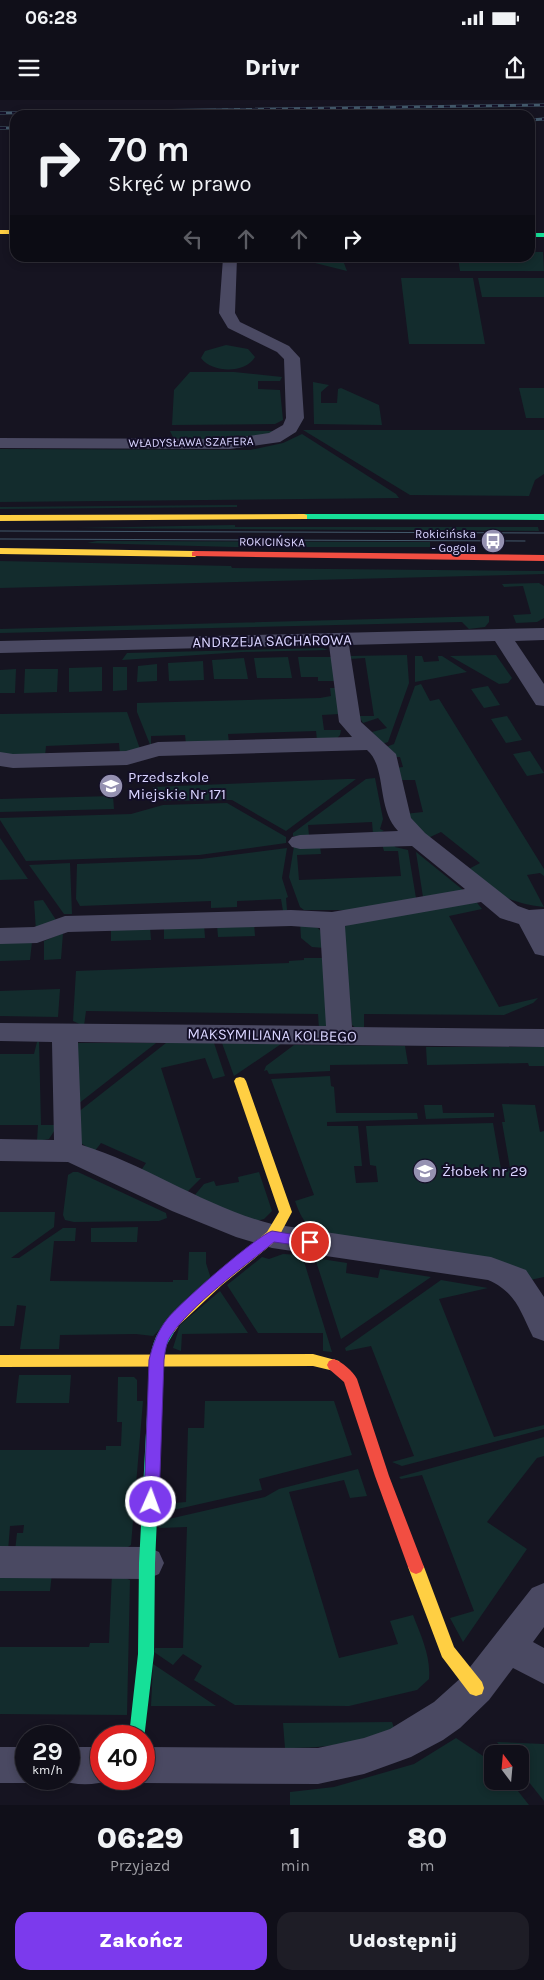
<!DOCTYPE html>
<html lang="pl">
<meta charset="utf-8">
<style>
:root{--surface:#100f19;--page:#1e1d26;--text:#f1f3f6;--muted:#9c9ca2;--line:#302f38;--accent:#7c3aed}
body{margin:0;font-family:Karla,sans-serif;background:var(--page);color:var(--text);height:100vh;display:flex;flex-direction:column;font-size:19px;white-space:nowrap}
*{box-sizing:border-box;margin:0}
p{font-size:16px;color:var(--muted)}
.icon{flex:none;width:28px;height:28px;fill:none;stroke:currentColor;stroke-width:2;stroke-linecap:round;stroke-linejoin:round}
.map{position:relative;height:1705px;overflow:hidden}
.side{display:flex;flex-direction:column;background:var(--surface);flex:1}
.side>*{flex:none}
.top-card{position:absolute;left:10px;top:10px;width:525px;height:152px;border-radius:15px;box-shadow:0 2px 8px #0003,0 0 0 1px var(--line);background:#100f19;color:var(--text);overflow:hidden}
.needle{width:32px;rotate:344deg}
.buttons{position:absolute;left:484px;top:1645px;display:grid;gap:10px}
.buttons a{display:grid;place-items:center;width:45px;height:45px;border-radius:10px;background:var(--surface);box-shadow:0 2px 8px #0003,0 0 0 1px var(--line);font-size:25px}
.speed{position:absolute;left:15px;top:1625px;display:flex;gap:10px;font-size:25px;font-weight:700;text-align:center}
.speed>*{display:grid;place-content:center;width:65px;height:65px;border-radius:50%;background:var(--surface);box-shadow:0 2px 8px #0003,0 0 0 1px var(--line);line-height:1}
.speed small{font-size:12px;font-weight:400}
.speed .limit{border:8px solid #d22;background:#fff;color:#111}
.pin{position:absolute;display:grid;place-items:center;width:42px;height:42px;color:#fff;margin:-21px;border:2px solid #fff;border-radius:50%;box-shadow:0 1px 5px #0007}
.me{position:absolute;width:55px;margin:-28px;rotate:2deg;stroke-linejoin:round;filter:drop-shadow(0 0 4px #0008)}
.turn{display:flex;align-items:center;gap:18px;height:105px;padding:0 15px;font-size:22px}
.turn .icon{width:65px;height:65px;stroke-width:2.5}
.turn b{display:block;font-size:35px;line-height:42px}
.lanes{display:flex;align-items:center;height:48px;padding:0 15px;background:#0003;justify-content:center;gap:25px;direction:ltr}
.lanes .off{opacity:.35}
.eta{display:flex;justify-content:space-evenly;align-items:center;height:85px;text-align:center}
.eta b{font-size:30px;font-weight:800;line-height:35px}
.cta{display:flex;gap:10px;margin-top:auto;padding:10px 15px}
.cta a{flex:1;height:58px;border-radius:15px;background:var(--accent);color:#fff;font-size:20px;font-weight:800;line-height:58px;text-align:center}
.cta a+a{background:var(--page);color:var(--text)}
.status{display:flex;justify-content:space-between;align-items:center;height:35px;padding:0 25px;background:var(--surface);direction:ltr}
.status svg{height:14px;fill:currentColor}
header{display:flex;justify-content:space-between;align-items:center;height:65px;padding:0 15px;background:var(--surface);font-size:22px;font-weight:800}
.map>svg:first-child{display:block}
</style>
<div class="status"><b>06:28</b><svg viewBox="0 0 49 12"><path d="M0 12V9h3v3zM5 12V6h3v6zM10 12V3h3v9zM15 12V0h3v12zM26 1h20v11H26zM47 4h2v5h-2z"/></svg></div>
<header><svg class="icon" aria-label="menu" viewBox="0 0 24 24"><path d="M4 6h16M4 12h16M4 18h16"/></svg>Drivr<svg class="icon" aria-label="share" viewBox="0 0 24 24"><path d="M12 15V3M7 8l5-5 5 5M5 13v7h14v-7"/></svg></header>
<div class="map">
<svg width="544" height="1705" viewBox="0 0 544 1705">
<rect width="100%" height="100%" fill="#161421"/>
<g fill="#132c2d">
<polygon points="530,152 543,152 544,171 460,171 458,158 530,158"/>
<polygon points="257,158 342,158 347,171 295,158"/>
<polygon points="401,178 473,178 485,244 409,244"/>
<polygon points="478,178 544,178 544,197 482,197"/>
<path d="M226 245 248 249 255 257C245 274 212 273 201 258L205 251Z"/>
<polygon points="190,272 234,272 282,277 280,281 258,281 258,289 280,290 283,320 275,324 172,325 174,290"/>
<polygon points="313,282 329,285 321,292 321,303 337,303 338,289 341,288 379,305 382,325 314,324"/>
<polygon points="519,288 544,288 544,318 526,318"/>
<polygon points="303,330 544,330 544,374 535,380 529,396 410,395"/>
<path d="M170 331H273C258 343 190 344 173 337Z"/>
<polygon points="302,334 396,394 399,398 0,402 0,349 250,350 283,343"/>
<polygon points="237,405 237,407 0,409 0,407"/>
<polygon points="235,425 235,427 538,427 539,431 76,428"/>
<polygon points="97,441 430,442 430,447 234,447 87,443"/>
<polygon points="0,461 231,466 232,468 544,471 544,474 0,488"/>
<polygon points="539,483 544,486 544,518 537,522 516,523 513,515 531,514 523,486 504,487 502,484"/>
<polygon points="489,516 489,522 485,527 469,529 462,522 0,533 0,529"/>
<polygon points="322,548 328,550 242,552 122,560 127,553"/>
<polygon points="407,555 409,583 388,642 382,644 372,632 387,628 378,618 363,623 359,616 374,616 365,558 349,559 349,556"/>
<polygon points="496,555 512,578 508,583 499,584 450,556"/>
<polygon points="415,556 422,556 424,562 439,561 438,556 442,556 467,572 415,582"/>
<polygon points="288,557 292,578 257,578 254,558"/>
<polygon points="298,557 332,557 335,581 318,581 318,577 301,577"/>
<polygon points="244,558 248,579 214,579 212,560"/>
<polygon points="203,561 204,580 169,581 168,563"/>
<polygon points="157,564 157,581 137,582 138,566"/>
<polygon points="102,567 102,591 69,592 69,568"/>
<polygon points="113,567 127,567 127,590 113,591"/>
<polygon points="16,569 15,593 0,593 0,570"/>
<polygon points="25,569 58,569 57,592 24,593"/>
<path d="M421 584 430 601 439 599 544 769V776L540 773 527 775 544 807C505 802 497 793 467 770L480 763 441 732 428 738 404 714 423 712 415 680H397L395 668 403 667 400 657H393L386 647 394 644 415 586Z"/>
<polygon points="488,586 500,605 484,608 471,589"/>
<polygon points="330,588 336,588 339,614 322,615 324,630 341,630 340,635 337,638 317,640 316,631 228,634 229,643 186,644 185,635 151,636 151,647 137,612 137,603 320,598 331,596"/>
<polygon points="127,612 140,649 120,654 119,643 46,646 45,656 0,654 0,614"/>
<polygon points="507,616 522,640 506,643 491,619"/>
<polygon points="530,651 544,673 527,676 513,654"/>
<polygon points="375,678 383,719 380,729 384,731 373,734 372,722 308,725 309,736 293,736 293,733 366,679"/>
<polygon points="347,679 356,679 286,731 232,700 165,701 153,695 153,687"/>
<polygon points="113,696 114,709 0,712 0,699"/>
<polygon points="227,703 286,737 286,743 199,755 26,761 0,720 0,718 131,714 163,705"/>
<polygon points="0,738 28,779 0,780"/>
<polygon points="382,744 394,744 395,747 408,750 416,798 358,810 304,810 300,807 289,777 294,746 320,746 321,754 297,755 299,780 401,776 398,751 384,751"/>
<polygon points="287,748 282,778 288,797 286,798 287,810 283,811 281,799 237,801 237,807 211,808 211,801 80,806 76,799 77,764 201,759"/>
<polygon points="416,752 463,790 423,797"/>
<polygon points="70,763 72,814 64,814 29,765"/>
<polygon points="474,799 482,809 449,816 499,907 538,898 533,903 504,915 364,914 364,929 357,929 352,925 343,827 356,822"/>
<polygon points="43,800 58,823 36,831 34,801"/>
<path d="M300 822C319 827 323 827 325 848L312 847 301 838Z"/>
<polygon points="254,823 255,836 218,837 217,825"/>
<polygon points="204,824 205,838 164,839 164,826"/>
<polygon points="150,827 151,840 111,841 111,828"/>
<polygon points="63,833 61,859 44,860 44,841"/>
<polygon points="32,842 30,860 0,861 0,843"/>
<polygon points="304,858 326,858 332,925 319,929 318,914 86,911 84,926 73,921 76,871 289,863 289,861 304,860"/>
<polygon points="60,889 58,917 0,916 0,891"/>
<polygon points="39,941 41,1025 58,1025 49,1039 37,1041 38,1025 0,1025 0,954 34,954 37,942"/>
<polygon points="76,943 156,943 78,1004"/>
<polygon points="166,943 214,943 225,976 213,979 205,958 161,968 196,1078 201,1078 186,1093 140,1072 146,1063 101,1043 94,1052 81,1043 77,1013"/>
<polygon points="222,943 281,944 234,976"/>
<polygon points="294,945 405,946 408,964 330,965 330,971 269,974 267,970 264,971 266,966"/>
<polygon points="426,947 544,947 544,966 529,966 528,963 427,965"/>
<path d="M330 976 331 986 334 987 336 1013H417L418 1019 327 1022V1026H358L362 1066H354L356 1083 378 1082 376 1066 370 1065 366 1026 493 1023 501 1069 510 1068 502 1022H505L502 1004 535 1005 540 1032 544 1031V1177L530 1180 323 1134C306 1127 301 1118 295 1101L314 1095 271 979Z"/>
<polygon points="424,1005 442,1005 443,1013 494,1013 494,1017 426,1019"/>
<polygon points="73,1072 78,1072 166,1113 167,1118 159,1121 74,1122 65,1120 63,1115 68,1075"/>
<polygon points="259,1072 272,1111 264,1119 253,1122 194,1096 204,1084 214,1081 216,1086 239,1082 238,1077"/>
<polygon points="0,1112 55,1112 54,1127 11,1158 19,1158 63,1128 76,1128 75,1141 54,1141 50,1181 173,1182 173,1180 188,1180 189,1152 206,1152 206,1163 211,1179 153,1236 136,1234 60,1235 59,1249 20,1249 26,1206 17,1205 14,1226 0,1226"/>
<polygon points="138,1127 137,1142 91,1142 91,1128"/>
<polygon points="283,1154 302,1155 332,1252 323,1251 323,1233 258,1233 227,1185 262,1157 269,1159"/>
<polygon points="315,1158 347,1163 346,1173 378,1178 380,1169 431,1177 341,1239"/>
<polygon points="441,1180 488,1188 439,1199 494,1337 544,1325 544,1329 402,1366 392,1362 414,1356 371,1246 346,1251 345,1248"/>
<polygon points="220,1191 248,1233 182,1234 181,1251 173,1248 180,1225"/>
<polygon points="19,1275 71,1275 69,1303 16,1303"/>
<polygon points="118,1277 134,1277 137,1280 137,1301 143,1301 131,1445 121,1451 15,1451 17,1433 23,1433 24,1425 10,1426 8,1451 0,1451 0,1350 106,1350 106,1346 121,1346 122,1322 117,1322"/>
<polygon points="205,1301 334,1301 352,1355 259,1379 262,1390 160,1413 161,1404 186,1402 188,1328 204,1328"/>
<polygon points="544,1337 544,1356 537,1358 487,1422 527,1449 463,1542 450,1518 474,1511 422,1375 401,1379 399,1377"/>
<path d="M358 1369 367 1396 350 1398 344 1380 289 1392 339 1558 398 1544 390 1521 413 1515C421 1536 431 1556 429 1579L417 1590 349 1606 235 1605 194 1580 202 1566 183 1554 173 1565 154 1552 155 1548H183L187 1427 159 1428 160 1421 265 1397 279 1389Z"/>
<polygon points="0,1473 52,1473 50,1491 0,1491"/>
<polygon points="112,1473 130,1480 127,1615 0,1614 0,1547 89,1547 90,1543 109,1543"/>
<polygon points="153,1564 216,1606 151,1606"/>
<path d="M392 1622 394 1628C353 1644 329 1648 285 1648L283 1623Z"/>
<polygon points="456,1638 492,1662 492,1681 510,1681 529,1705 290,1705 290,1692 334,1687 414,1664"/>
<polygon points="497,1642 544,1644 544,1701 520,1671 520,1654 507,1654"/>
</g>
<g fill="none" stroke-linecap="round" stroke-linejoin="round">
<g fill="#4a4962" fill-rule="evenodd">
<polygon points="223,158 237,158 235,213 240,222 289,246 300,258 304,318 296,332 280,342 230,349 0,348 0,338 230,339 269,333 283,325 286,318 284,259 277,252 228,228 219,213"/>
<path d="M544 528V540L515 541 544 584V606L536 605 495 541 349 545 361 622 396 654 411 718 425 733 518 806 529 810 544 809V856L535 854 519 824 500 818 481 802 345 826 352 927 544 929V947L78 942 82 1045C147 1065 205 1107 272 1124L491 1157 526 1170 544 1197V1241L533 1237C520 1211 516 1192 488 1180L272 1148 236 1137 172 1111 68 1062 0 1061V1039L54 1040 52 942 0 941V923L326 926 320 828 291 826 68 832 37 843 0 844V828L34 827 65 816 291 810 332 812 465 789 412 746 300 749 292 747 288 742 292 737 300 735 398 731C376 708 387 667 367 650L159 656 127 665 13 668 0 666V652L13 654 126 651 158 642 352 637 339 622 329 545 0 553V541Z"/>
<polygon points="0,1446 147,1447 159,1452 164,1463 159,1474 147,1479 0,1478"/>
<polygon points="544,1483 544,1527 533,1542 544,1548 544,1584 513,1568 489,1600 460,1628 443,1640 411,1657 364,1674 318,1684 144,1683 133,1679 144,1679 144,1647 318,1648 364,1638 390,1629 434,1602 463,1576 532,1488"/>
<polygon points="0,1647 26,1647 26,1679 37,1679 26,1683 0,1683"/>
<path d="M69 1647H101V1679H112C95 1686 75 1686 58 1679H69Z"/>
</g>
<g fill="#16e098" fill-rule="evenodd">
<rect x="530" y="133" width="14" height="4"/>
<polygon points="304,414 544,414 544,420 301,419 301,415"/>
<path d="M169 1223 174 1225 176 1229 166 1246 164 1259 155 1463 154 1554 144 1639V1636H129L138 1554 139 1463 150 1259C152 1247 156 1228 169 1223Z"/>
</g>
<g fill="#ffcf43" fill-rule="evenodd">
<rect x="0" y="130" width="15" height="4"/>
<polygon points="304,414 307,415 307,419 0,421 0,415"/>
<polygon points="0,448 195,451 199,454 195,457 0,454"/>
<path d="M240 977 244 978 246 981 292 1112 277 1140 222 1185 179 1225C175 1232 172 1236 164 1233L162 1229 169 1217 212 1177 267 1132 279 1112 234 981 236 978Z"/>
<polygon points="313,1254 339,1261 341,1265 339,1269 334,1271 313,1266 0,1267 0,1255"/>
<polygon points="416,1460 421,1462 424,1467 454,1547 482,1582 484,1588 482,1594 476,1596 470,1594 442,1557 408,1467 411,1462"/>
</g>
<g fill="#f24e42" fill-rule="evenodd">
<polygon points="195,451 544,455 544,461 192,456 192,452"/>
<path d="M334 1259C342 1262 353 1271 357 1279L389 1376 424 1467 421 1472 416 1474 411 1472 408 1467 375 1376 344 1282 329 1269 327 1265 329 1261Z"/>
</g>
<g stroke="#43596b" stroke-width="1">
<polyline points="0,431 544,433"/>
<polyline points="0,439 525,441"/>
</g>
<g stroke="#43596b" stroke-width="3">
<g id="rail">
<polyline points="0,13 544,5"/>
<polyline points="530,20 544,19"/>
<polyline points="0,28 15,28"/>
</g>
</g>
<use href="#rail" stroke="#130f26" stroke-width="2" stroke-dasharray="6" stroke-linecap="butt"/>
</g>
<path fill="#7c3aed" stroke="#51269a" d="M272 1131 310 1137 316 1142 310 1147 274 1142C244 1167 190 1205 170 1237 166 1244 165 1252 164 1260L159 1402 157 1407 151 1409 146 1407 144 1402 149 1260C153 1244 158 1230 168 1218 181 1202 255 1137 272 1131Z"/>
<defs>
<g id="bus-disc" transform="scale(1.25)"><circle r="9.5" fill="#9591b1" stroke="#130f26"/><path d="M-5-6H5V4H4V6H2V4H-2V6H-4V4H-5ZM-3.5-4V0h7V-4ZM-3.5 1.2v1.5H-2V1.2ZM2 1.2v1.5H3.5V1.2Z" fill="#fff"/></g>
<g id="school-disc" transform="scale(1.25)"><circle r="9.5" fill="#9591b1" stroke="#130f26"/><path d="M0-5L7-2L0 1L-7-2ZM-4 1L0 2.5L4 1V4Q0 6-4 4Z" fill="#fff"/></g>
</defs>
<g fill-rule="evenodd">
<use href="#bus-disc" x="493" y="441"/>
<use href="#school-disc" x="111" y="686"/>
<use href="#school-disc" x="425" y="1071"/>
</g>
<g text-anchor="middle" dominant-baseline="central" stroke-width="4" stroke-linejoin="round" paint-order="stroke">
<g font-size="12" fill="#d9d4ff" stroke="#130f26">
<text transform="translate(191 342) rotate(-1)">WŁADYSŁAWA SZAFERA</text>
<text transform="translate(272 442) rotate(1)">ROKICIŃSKA</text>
</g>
<g font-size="12" fill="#d9d4ff" stroke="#130f26" text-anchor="end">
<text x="476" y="434">Rokicińska<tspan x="476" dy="14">- Gogola</tspan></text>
</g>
<g font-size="15" fill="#d9d4ff" stroke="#130f26">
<text transform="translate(272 541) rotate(-1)">ANDRZEJA SACHAROWA</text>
<text transform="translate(272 935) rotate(1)">MAKSYMILIANA KOLBEGO</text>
</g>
<g font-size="15" fill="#d9d4ff" stroke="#130f26" text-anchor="start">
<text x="128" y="677">Przedszkole<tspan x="128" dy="17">Miejskie Nr 171</tspan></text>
<text x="442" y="1071">Żłobek nr 29</text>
</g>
</g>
</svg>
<div class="buttons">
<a><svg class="needle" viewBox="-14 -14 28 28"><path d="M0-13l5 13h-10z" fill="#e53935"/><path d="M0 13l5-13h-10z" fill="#9c9ca2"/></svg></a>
</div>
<div class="speed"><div>29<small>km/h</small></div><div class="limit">40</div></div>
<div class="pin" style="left:310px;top:1142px;background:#d93025"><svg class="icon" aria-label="arrive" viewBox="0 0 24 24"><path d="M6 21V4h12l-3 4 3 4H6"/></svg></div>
<svg class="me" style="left:151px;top:1402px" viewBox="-20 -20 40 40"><circle r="17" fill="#7c3aed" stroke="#fff" stroke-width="3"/><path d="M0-11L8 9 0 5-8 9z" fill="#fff"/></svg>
<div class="top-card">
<div class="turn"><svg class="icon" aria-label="right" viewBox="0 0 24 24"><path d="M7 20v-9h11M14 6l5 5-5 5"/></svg><div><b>70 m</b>Skręć w prawo</div></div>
<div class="lanes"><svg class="icon off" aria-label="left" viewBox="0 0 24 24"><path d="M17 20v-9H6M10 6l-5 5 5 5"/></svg><svg class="icon off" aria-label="ahead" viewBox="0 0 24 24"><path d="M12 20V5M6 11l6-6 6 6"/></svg><svg class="icon off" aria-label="ahead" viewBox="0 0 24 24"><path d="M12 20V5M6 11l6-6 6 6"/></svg><svg class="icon" aria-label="right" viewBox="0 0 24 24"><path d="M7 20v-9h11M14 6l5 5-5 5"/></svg></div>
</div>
</div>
<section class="side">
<div class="eta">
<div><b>06:29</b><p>Przyjazd</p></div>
<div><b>1</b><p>min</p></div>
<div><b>80</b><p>m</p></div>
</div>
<div class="cta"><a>Zakończ</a><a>Udostępnij</a></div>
</section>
